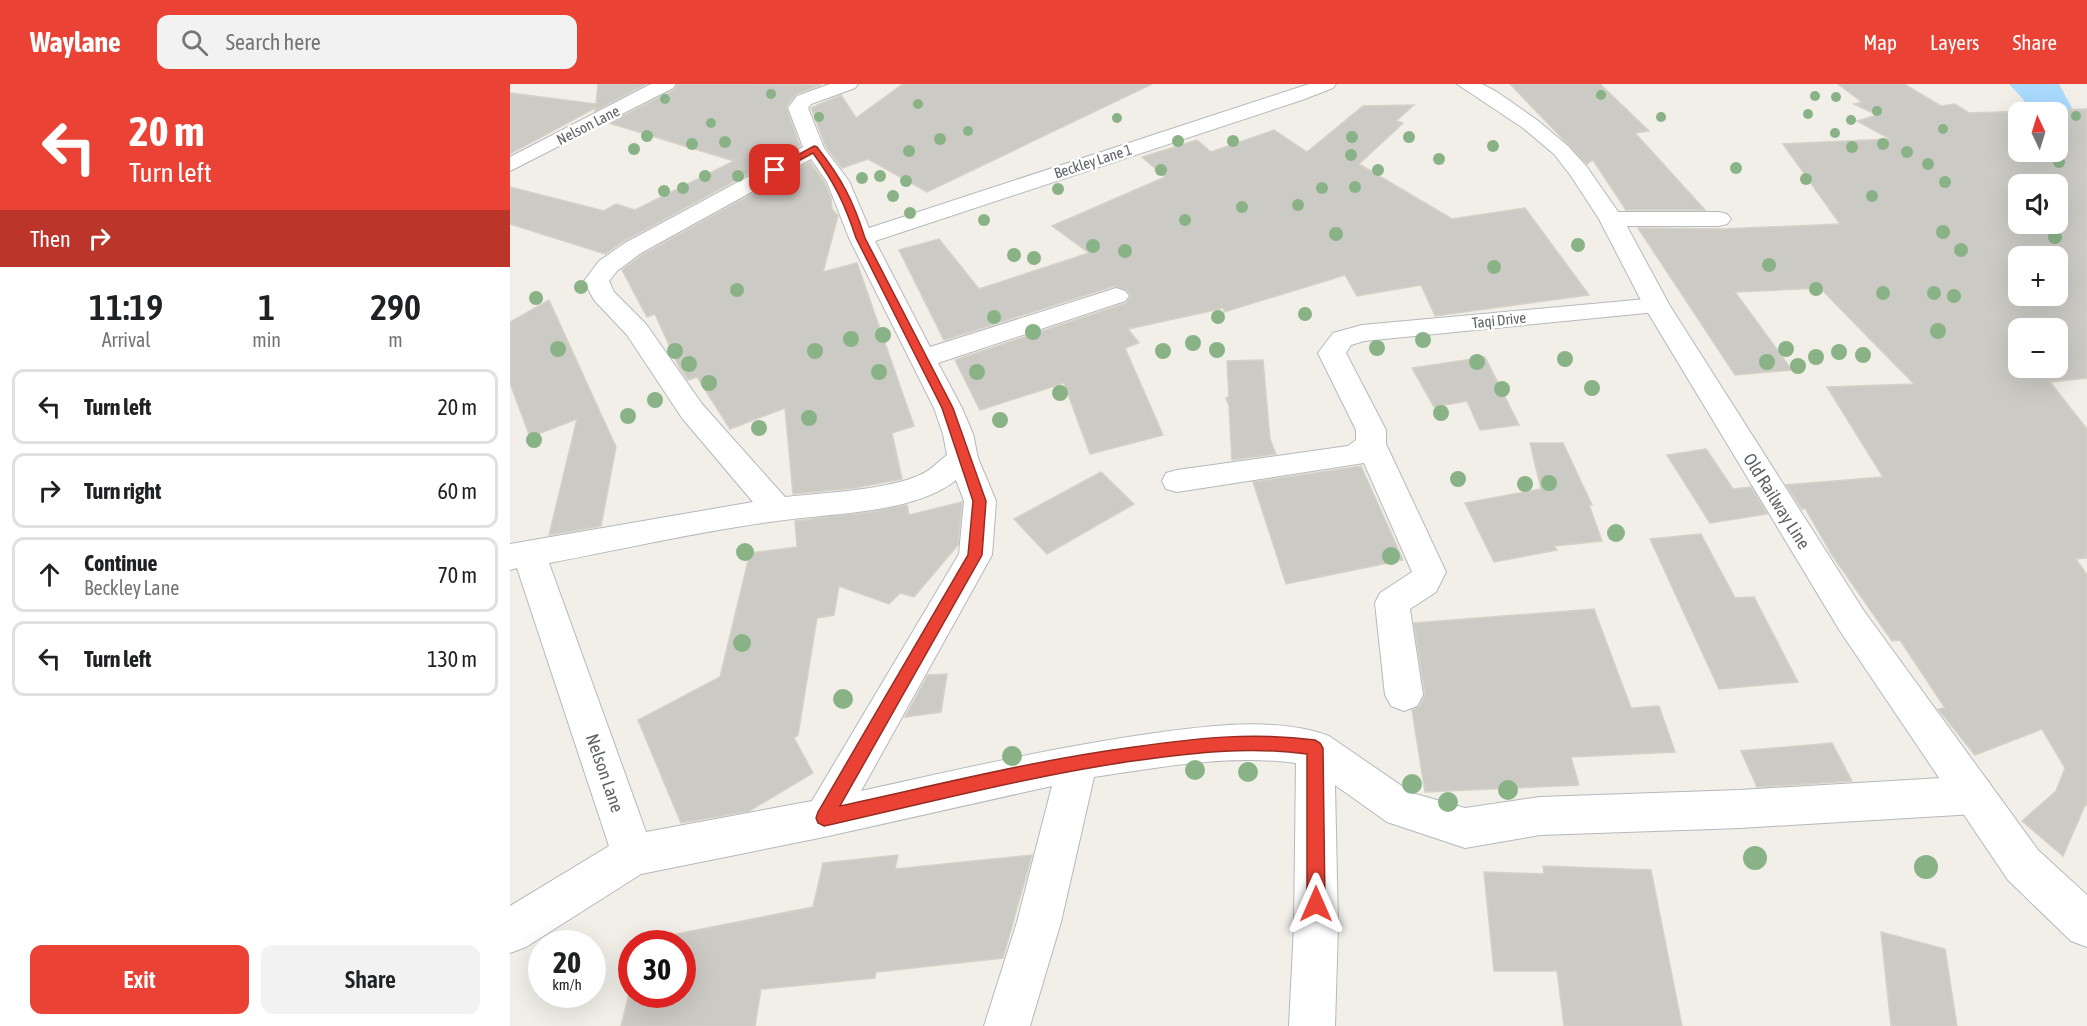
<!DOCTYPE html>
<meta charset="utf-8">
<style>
:root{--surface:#fff;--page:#f2f2f2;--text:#202124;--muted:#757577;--line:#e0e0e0;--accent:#ea4335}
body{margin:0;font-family:"Asap Condensed",sans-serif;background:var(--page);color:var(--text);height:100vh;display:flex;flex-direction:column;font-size:22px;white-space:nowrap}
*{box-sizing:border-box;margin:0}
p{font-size:20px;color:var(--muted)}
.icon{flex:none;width:33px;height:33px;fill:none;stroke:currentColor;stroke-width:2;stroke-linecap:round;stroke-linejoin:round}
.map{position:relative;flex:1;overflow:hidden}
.side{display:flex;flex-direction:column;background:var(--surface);width:510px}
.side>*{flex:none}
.guide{background:#ea4335;color:#fff;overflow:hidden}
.needle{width:39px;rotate:356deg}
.buttons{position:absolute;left:1498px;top:18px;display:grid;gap:12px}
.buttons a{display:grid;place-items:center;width:60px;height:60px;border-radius:12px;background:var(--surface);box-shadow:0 6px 24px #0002;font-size:30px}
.speed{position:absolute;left:18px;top:846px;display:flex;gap:12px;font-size:30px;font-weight:700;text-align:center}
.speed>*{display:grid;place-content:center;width:78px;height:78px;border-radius:50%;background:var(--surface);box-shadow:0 6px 24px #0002;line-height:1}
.speed small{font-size:15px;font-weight:400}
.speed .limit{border:9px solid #d22;background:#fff;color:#111}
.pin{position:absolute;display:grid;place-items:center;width:51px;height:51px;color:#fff;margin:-26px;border-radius:12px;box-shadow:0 3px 9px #0006}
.me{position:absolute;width:66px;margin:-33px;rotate:0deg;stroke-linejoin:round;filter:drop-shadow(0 0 4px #0008)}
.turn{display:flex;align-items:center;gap:21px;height:126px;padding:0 30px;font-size:27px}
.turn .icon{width:78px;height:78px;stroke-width:2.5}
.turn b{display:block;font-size:42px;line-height:51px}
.then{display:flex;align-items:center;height:57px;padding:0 30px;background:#0003;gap:12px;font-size:22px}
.eta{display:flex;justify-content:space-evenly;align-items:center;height:102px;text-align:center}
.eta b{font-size:36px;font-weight:600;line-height:42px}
.primary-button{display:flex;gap:12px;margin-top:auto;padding:12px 30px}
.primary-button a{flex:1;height:69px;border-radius:12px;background:var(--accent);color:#fff;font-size:24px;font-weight:600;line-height:69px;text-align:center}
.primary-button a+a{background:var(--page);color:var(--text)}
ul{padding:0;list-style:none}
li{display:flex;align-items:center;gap:18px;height:75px;margin:0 12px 9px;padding:0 18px;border:3px solid var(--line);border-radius:12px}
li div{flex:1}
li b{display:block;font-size:22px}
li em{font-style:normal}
header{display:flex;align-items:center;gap:36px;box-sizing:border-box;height:84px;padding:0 30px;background:var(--accent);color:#fff}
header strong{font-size:28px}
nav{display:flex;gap:33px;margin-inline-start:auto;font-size:21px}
.search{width:420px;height:54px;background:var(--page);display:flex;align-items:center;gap:15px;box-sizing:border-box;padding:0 21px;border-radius:12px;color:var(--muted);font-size:22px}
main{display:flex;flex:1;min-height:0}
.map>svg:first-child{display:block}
</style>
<header>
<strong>Waylane</strong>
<div class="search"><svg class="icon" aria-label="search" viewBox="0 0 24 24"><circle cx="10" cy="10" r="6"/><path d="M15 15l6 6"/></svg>Search here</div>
<nav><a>Map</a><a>Layers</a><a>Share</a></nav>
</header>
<main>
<section class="side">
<div class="guide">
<div class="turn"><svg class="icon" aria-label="left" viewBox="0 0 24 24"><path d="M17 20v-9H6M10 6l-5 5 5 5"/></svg><div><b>20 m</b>Turn left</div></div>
<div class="then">Then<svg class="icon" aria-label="right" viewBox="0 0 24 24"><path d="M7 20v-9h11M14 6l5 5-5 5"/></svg></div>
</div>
<div class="eta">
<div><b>11:19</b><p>Arrival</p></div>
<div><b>1</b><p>min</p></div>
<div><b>290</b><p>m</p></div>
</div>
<ul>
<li><svg class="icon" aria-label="left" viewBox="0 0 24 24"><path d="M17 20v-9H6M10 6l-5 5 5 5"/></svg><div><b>Turn left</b></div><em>20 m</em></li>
<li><svg class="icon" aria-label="right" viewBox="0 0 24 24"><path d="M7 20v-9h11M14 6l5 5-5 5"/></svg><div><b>Turn right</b></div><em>60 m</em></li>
<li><svg class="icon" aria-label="ahead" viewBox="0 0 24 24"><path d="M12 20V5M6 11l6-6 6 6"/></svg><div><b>Continue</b><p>Beckley Lane</p></div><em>70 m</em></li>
<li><svg class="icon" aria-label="left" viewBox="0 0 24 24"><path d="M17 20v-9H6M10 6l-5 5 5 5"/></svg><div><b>Turn left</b></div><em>130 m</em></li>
</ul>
<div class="primary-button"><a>Exit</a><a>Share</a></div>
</section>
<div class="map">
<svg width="1577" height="942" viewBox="0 0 1577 942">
<rect width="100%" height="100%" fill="#f1efe8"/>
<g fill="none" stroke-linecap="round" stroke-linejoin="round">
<polygon fill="#aadaff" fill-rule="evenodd" points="1499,0 1549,0 1564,28 1557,38 1548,40 1548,28 1519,28 1513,15"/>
</g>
<g fill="#cccac5" stroke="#d6d1c6" stroke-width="1.5" fill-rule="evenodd">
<polygon points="88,0 136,0 85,27 85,24 0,70 0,9 86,20"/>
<polygon points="168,0 311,1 286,10 276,23 290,62 114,157 95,170 0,140 0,103 94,127 106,120 125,126 224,77 99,39 164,6"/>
<polygon points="393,0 642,0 417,108 358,75 332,84 316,63 301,24 331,11 346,34"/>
<polygon points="1000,0 1090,0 1139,47 1125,49 1195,126 1116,126 1083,76 1077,80"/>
<path d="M1328 0H1394L1431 22 1445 20 1459 29 1577 25V294L1540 298 1577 345V474L1566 475 1577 491V722L1576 719 1553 772 1512 737 1546 707 1555 684 1532 645 1465 671 1428 625 1435 624 1390 556 1382 557 1322 471 1295 424 1292 425 1276 401 1373 393 1317 303 1404 300 1310 204 1225 208 1282 286 1225 291 1128 144 1212 145 1330 140 1273 60 1380 55 1347 37 1367 31 1344 20 1352 18ZM1509 28H1548V68H1509ZM1509 100H1548V140H1509ZM1509 172H1548V212H1509ZM1509 244H1548V284H1509Z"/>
<polygon points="904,21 886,37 893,39 849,80 942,135 1015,124 1079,211 925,232 911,201 847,212 835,191 714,228 714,224 618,245 629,259 615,264 653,351 580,370 554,299 470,326 445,276 616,219 621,212 617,206 605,202 434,256 389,166 429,155 469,205 579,169 542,142 655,93 632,73 687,56 701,68 764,46 797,68 853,22"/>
<polygon points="300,78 315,99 321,114 322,125 328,132 313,188 347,179 404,342 382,349 392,395 345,404 283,410 275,324 220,345 187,293 178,296 169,283 145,230 137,233 112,186 132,171"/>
<polygon points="39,216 106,363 91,442 39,451 67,335 20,353 0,299 0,238"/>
<polygon points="975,273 1009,341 970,346 957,317 924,323 902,284"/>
<polygon points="753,276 760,355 766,370 722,376 719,322 716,314 719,313 717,277"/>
<polygon points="1020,359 1053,359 1082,421 1079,421 1092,457 1044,462 1047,466 984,478 955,419 1031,405"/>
<polygon points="1196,365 1223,405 1241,403 1257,430 1200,439 1157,371"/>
<polygon points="851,382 893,476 776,500 743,398"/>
<polygon points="591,388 624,420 537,470 504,435"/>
<polygon points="452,418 448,461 404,513 390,509 379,520 329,502 324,531 307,534 288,651 284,654 303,689 239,727 171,739 128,636 210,593 240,469 287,463 285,437 361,428 397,421 399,431"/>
<polygon points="1191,450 1225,514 1244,513 1288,598 1209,605 1140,455"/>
<polygon points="1084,525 1121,624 1149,622 1165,668 1061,673 1069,701 915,708 902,626 909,623 915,611 904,539"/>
<polygon points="437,590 431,628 395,633 418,591"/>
<polygon points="1322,659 1342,697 1247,703 1231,667"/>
<polygon points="388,771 385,785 522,771 493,874 366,888 365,894 251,905 245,942 111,942 122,898 122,910 172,910 172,860 130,860 131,857 303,823 313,779"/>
<polygon points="1033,782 1141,786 1172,942 1054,942 1047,887 984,887 974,788 1034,790"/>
<polygon points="1371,848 1435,865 1447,942 1381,942"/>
</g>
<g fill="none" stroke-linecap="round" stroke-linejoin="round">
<g stroke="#b5b8bc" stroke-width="2">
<g id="minor">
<polygon points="141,0 166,0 163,4 0,87 0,73"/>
<path d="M320 0H348L345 4 301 20 298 24 314 64 339 97 359 144 799 0H826L823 4 792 16 365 157 420 263 597 207 606 204 615 207 619 212 615 217 428 279 452 324 463 350 468 374 486 417 482 471 351 707C446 686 541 664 638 650 694 642 765 632 819 652L902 709 955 724 1030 713 1230 706 1465 692 1479 698 1485 711 1479 724 1465 730 1230 744 1030 751 955 764 877 738 825 701 828 842 825 942H779L784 842 786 679C718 670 651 683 584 693L551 838 520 942H474L507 838 542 702 314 753 131 790 16 863 0 869V822L99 762 7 484 0 486V460L243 418 172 334 117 251 84 216 74 197 89 177 115 159 293 63 278 24 287 12ZM301 75 317 98 339 154 424 324 433 350 437 371C429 377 421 386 412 390 380 406 311 409 275 413L192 320 136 240 104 208 99 197 107 187 131 169ZM446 396 454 417 449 470 302 717 136 748 39 479C114 465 190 447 267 437 320 429 404 430 446 396Z"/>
<polygon points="1101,128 1209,128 1217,130 1221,135 1217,140 1209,142 1101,142 1093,140 1089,135 1093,130"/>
<polygon points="1147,214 1156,217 1160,222 1156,227 854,257 841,261 836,269 876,346 876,360 936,488 926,508 900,525 913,611 907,622 894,627 881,622 875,611 865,519 870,509 902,488 854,379 667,408 656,405 652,397 656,389 667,386 838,362 846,356 846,346 808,269 823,249 852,241"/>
</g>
</g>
<g stroke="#b5b8bc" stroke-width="2">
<polygon id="tertiary" points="947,0 972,0 987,8 1027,36 1058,62 1077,83 1113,135 1160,222 1354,527 1528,766 1577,811 1577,863 1561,857 1498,796 1330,547 1134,222 1089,135 1061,92 1044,70 1013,44"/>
</g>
<use href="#minor" fill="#fff" fill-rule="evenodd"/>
<use href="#tertiary" fill="#fff" fill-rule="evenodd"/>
</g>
<g fill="#89b387">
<circle cx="261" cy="10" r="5"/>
<circle cx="1091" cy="11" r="5"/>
<circle cx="1305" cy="12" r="5"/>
<circle cx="1326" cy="13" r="5"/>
<circle cx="155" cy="15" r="5"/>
<circle cx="408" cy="20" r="5"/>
<circle cx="1367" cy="27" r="5"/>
<circle cx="1298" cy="30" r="5"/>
<circle cx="1566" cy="32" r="5"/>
<circle cx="309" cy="33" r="5"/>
<circle cx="1151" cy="33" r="5"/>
<circle cx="607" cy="34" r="5"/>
<circle cx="1341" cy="36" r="5"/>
<circle cx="201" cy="39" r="5"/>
<circle cx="1433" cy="45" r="5"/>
<circle cx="458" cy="47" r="5"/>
<circle cx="1325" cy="49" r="5"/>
<circle cx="137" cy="52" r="6"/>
<circle cx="842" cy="53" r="6"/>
<circle cx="899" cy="53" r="6"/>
<circle cx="430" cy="55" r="6"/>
<circle cx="668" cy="57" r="6"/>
<circle cx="723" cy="57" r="6"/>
<circle cx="215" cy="58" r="6"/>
<circle cx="182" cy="60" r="6"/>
<circle cx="1373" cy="60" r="6"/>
<circle cx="983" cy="62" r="6"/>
<circle cx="1342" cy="63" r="6"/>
<circle cx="124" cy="65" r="6"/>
<circle cx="399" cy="67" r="6"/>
<circle cx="1397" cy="68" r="6"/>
<circle cx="841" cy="71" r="6"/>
<circle cx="929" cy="75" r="6"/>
<circle cx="1549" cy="78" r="6"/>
<circle cx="1418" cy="80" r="6"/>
<circle cx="1226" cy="84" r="6"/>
<circle cx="651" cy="86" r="6"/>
<circle cx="868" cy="86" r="6"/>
<circle cx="195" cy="92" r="6"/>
<circle cx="228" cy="92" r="6"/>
<circle cx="370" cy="92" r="6"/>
<circle cx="352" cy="94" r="6"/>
<circle cx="1296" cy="95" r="6"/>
<circle cx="396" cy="97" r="6"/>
<circle cx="1435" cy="98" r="6"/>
<circle cx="845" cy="103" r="6"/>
<circle cx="173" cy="104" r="6"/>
<circle cx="812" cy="104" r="6"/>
<circle cx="548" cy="105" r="6"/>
<circle cx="154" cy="107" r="6"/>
<circle cx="383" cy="112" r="6"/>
<circle cx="1362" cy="112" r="6"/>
<circle cx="788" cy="121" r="6"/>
<circle cx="732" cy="123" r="6"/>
<circle cx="400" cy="129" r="6"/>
<circle cx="474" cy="136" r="6"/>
<circle cx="675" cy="136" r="6"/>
<circle cx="1433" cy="148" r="7"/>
<circle cx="826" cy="150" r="7"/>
<circle cx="1545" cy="153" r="7"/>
<circle cx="1068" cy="161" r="7"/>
<circle cx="583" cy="162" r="7"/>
<circle cx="1451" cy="166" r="7"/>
<circle cx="615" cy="167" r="7"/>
<circle cx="504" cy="171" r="7"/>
<circle cx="524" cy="174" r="7"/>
<circle cx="1259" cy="181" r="7"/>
<circle cx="984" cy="183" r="7"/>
<circle cx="71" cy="203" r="7"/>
<circle cx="1306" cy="205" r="7"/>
<circle cx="227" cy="206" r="7"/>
<circle cx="1373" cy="209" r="7"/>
<circle cx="1424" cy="209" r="7"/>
<circle cx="1444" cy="212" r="7"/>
<circle cx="26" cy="214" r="7"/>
<circle cx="795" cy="230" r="7"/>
<circle cx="484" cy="233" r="7"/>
<circle cx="708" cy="233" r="7"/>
<circle cx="1428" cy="247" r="8"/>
<circle cx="523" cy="248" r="8"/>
<circle cx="373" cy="251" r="8"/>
<circle cx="341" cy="255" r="8"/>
<circle cx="913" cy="256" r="8"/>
<circle cx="683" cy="259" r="8"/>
<circle cx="867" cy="264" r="8"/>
<circle cx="48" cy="265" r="8"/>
<circle cx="1276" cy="265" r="8"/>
<circle cx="707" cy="266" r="8"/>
<circle cx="165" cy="267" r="8"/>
<circle cx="305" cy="267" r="8"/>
<circle cx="653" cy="267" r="8"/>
<circle cx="1329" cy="268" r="8"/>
<circle cx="1353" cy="271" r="8"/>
<circle cx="1306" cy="273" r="8"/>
<circle cx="1055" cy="275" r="8"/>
<circle cx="967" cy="278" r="8"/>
<circle cx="1257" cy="278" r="8"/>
<circle cx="179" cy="280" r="8"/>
<circle cx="1288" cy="282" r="8"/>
<circle cx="369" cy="288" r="8"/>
<circle cx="467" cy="288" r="8"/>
<circle cx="199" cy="299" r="8"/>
<circle cx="1082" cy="304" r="8"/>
<circle cx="992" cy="305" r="8"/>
<circle cx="550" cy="309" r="8"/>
<circle cx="145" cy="316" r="8"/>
<circle cx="931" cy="329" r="8"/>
<circle cx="118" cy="332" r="8"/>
<circle cx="299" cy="334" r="8"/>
<circle cx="490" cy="336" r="8"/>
<circle cx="249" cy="344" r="8"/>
<circle cx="24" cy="356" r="8"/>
<circle cx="948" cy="395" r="8"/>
<circle cx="1039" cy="399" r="8"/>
<circle cx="1015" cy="400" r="8"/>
<circle cx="1106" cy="449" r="9"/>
<circle cx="235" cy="468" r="9"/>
<circle cx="881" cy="472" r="9"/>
<circle cx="232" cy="559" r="9"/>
<circle cx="333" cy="615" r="10"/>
<circle cx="502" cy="672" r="10"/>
<circle cx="685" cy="686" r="10"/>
<circle cx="738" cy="688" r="10"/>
<circle cx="902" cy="700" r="10"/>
<circle cx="998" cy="706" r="10"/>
<circle cx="938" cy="718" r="10"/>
<circle cx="1245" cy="774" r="12"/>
<circle cx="1416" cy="783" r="12"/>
</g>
<path fill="#ea4335" stroke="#982c22" stroke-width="1.5" d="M304 62 307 63C332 95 343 116 355 154L443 324 476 417 472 471 330 722C427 701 525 676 624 663 687 654 741 648 805 656L810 659 813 664 815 820 812 826 806 829 799 826 797 820V670C738 662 682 669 623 677 519 692 417 719 314 742L308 739 306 734 308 728 458 471 463 417 432 324 346 154C335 120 324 98 303 69L268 88 260 86Z"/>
<g text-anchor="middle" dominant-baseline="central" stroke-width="5" stroke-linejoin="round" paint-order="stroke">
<g font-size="15" fill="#5f6368" stroke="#fff">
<text transform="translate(78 41) rotate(-27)">Nelson Lane</text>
<text transform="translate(583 77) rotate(-18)">Beckley Lane 1</text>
<text transform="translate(989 236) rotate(-6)">Taqi Drive</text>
</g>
<g font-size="18" fill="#5f6368" stroke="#fff">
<text transform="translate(1267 417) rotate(58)">Old Railway Line</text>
<text transform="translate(95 689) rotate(71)">Nelson Lane</text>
</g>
</g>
</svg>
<div class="buttons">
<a><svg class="needle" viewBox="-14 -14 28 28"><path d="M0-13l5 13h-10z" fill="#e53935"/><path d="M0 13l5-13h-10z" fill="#757577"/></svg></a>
<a><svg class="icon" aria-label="sound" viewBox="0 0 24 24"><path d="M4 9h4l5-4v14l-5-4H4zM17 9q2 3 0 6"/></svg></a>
<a>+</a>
<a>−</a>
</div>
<div class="speed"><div>20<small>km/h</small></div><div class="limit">30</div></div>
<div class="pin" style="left:265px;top:86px;background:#d93025"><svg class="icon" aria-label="arrive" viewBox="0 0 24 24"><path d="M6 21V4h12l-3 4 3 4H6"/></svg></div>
<svg class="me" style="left:806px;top:820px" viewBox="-20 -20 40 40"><path d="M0-17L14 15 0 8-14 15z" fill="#ea4335" stroke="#fff" stroke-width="4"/></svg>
</div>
</main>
